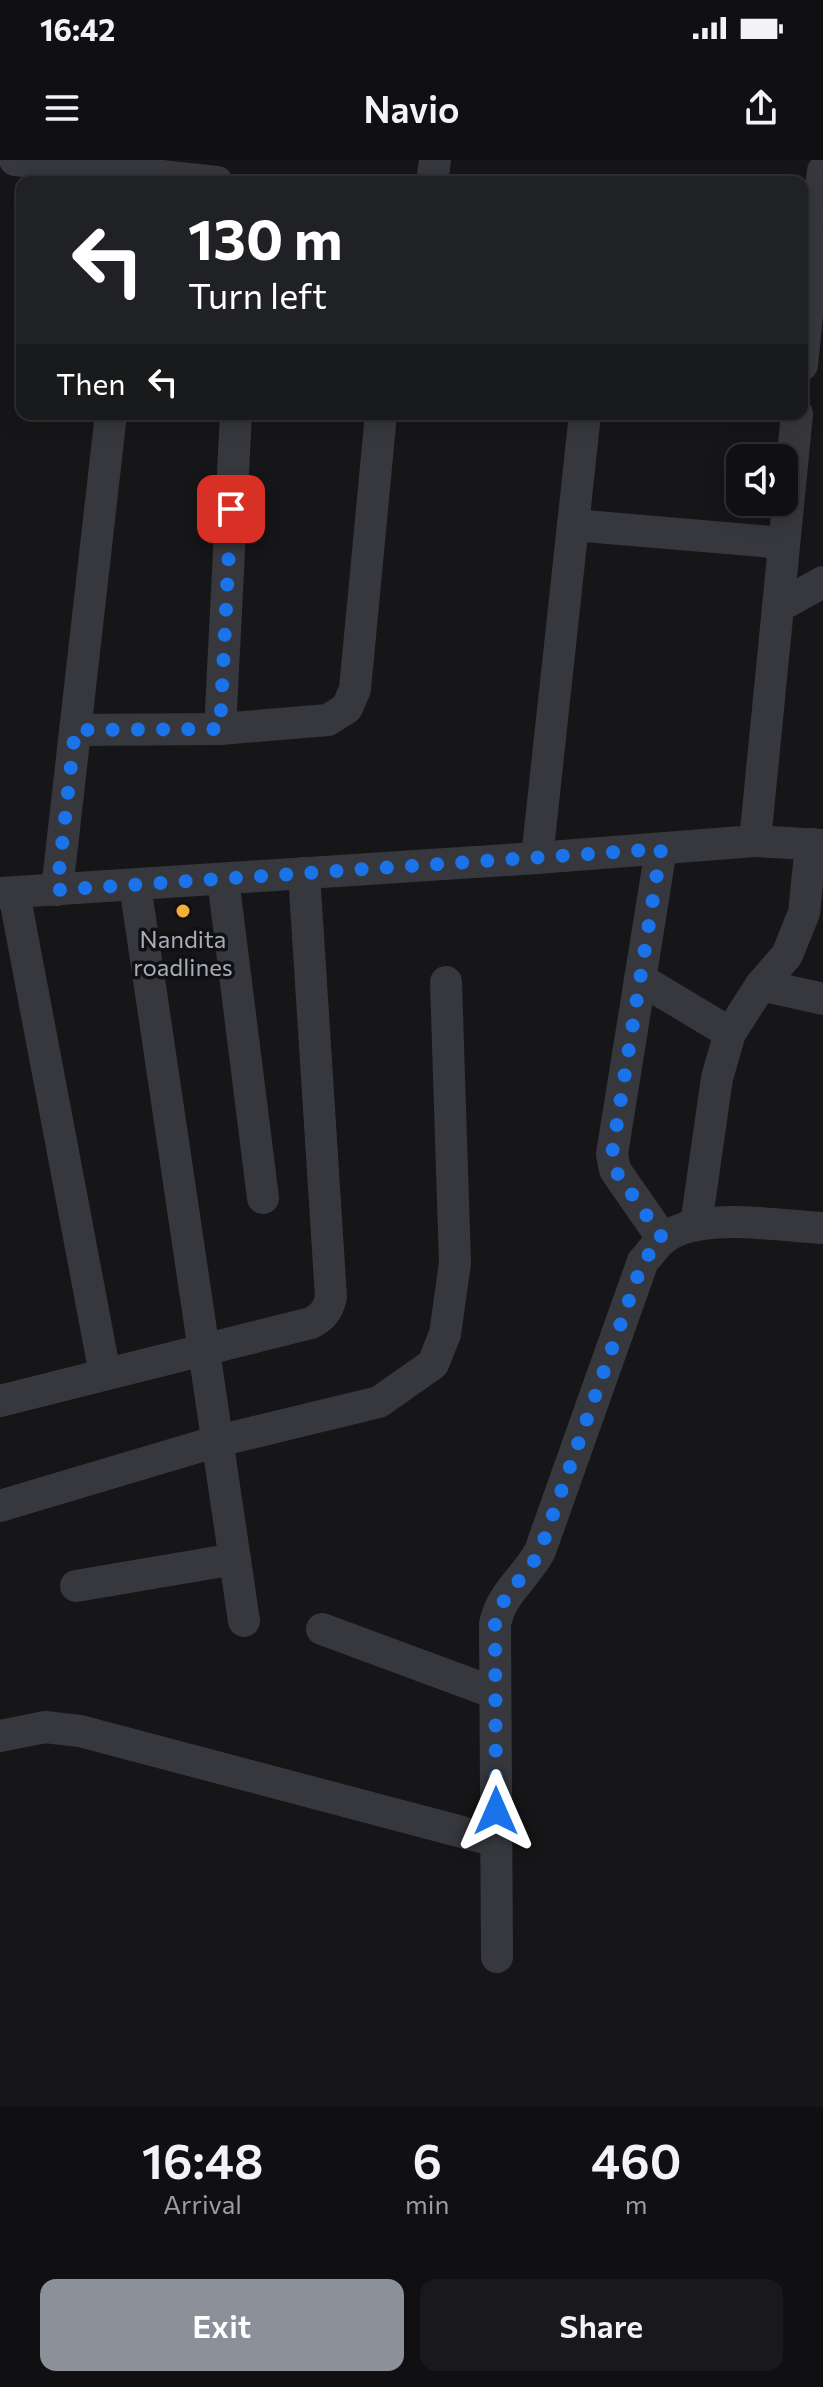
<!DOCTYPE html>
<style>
:root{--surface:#101012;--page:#19191b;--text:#f1f3f6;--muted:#9c9d9f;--line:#303032;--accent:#8c9099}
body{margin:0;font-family:Commissioner,sans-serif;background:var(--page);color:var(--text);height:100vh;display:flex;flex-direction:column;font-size:30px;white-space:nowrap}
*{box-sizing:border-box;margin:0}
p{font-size:26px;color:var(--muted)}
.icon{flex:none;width:44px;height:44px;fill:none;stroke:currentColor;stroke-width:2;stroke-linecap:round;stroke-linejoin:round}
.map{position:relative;height:1947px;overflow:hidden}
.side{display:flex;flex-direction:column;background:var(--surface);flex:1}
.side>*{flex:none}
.banner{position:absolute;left:16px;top:16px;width:792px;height:244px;border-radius:16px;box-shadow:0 4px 20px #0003,0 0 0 2px var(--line);background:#202124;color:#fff;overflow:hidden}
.fabs{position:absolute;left:726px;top:284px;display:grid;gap:16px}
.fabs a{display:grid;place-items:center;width:72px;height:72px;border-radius:16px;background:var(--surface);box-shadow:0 4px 20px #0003,0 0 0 2px var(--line);font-size:40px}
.pin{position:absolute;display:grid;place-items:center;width:68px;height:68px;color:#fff;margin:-34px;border-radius:16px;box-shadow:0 4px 12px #0006}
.me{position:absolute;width:88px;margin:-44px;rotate:0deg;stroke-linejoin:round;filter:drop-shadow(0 0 6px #0008)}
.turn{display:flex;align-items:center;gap:28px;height:168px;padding:0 40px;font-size:36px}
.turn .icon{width:104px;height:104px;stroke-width:2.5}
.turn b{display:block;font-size:56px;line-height:68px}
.then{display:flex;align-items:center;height:76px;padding:0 40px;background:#0003;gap:16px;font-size:30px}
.eta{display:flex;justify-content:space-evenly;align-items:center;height:136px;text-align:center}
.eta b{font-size:48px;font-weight:600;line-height:56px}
.primary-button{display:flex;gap:16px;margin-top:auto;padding:16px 40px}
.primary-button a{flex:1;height:92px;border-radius:16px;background:var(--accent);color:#fff;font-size:32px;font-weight:600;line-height:92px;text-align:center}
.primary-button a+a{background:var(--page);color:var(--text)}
.status{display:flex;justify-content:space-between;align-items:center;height:56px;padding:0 40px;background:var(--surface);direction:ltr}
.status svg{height:22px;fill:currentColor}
header{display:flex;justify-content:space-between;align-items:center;height:104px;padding:0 40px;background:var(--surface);font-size:36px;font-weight:600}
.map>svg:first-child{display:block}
</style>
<div class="status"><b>16:42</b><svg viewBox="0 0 49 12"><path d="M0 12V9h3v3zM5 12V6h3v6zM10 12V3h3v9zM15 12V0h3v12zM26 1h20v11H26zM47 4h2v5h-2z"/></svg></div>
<header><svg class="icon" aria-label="menu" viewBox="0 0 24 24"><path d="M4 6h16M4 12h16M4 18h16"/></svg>Navio<svg class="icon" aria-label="share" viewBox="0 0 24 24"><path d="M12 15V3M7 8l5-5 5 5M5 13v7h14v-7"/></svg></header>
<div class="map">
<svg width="823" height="1947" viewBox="0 0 823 1947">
<rect width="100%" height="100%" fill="#161618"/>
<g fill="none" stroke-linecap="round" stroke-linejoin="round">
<g stroke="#37383d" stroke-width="32">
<polyline points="15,0 217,22"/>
<polyline points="432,22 435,0"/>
<polyline points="802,84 814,85 823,11"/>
<polyline points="802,205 814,85"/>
<polyline points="573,365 784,383"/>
<polyline points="778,447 823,422"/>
<polyline points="220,569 236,254"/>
<polyline points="75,570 220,569 328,560 347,548 355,529 381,254"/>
<polyline points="755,681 823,685"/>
<polyline points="661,689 612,994 615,1010 663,1079"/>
<polyline points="537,698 755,681 797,254"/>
<polyline points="223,719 263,1038"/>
<polyline points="135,725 244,1461"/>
<polyline points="57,730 111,254"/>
<polyline points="0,733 537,698 585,254"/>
<polyline points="14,733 105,1214"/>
<polyline points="640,819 730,873"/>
<polyline points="761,825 823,839"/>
<polyline points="696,1065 717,918 730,873 761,825 787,795 804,753 811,684"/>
<path d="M0 1241 311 1163C323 1157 328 1150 331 1137L304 713"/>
<polyline points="0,1346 218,1281 379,1242 433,1204 445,1174 455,1103 446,822"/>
<polyline points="76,1426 235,1399"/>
<polyline points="322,1469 495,1533"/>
<polyline points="0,1576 45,1567 80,1571 496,1681"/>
<path d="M497 1797 495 1464C501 1433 525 1419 540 1391L643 1101C650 1094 656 1084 664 1078 701 1051 779 1066 823 1068"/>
</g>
</g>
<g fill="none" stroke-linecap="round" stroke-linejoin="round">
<path stroke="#1a73e8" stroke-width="14" stroke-dasharray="0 25.2" d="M231 349 220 569 75 570 57 730 661 689 612 994 615 1010 663 1079 643 1101 540 1391C525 1419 501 1433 495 1464L496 1651"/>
</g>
<circle fill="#f2b134" stroke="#111113" stroke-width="3" cx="183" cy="751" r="8"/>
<g text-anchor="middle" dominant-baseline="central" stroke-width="7" stroke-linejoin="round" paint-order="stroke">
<g font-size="24" fill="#a8adb8" stroke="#111113">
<text x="183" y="778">Nandita<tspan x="183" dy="28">roadlines</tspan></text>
</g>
</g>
</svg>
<div class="fabs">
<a><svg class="icon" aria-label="sound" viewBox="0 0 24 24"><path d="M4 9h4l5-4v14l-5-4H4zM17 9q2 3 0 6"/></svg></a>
</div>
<div class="pin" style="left:231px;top:349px;background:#d93025"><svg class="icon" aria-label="arrive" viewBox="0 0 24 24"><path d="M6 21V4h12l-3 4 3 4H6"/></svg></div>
<svg class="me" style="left:496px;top:1651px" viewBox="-20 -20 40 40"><path d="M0-17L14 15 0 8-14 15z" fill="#1a73e8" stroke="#fff" stroke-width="4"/></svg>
<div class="banner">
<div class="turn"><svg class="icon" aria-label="left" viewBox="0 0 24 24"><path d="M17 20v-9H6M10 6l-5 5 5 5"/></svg><div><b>130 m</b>Turn left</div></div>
<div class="then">Then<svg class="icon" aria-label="left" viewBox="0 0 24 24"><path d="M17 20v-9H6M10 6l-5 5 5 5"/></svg></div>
</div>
</div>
<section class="side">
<div class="eta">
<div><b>16:48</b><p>Arrival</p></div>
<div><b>6</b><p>min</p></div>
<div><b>460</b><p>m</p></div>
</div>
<div class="primary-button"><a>Exit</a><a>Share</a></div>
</section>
